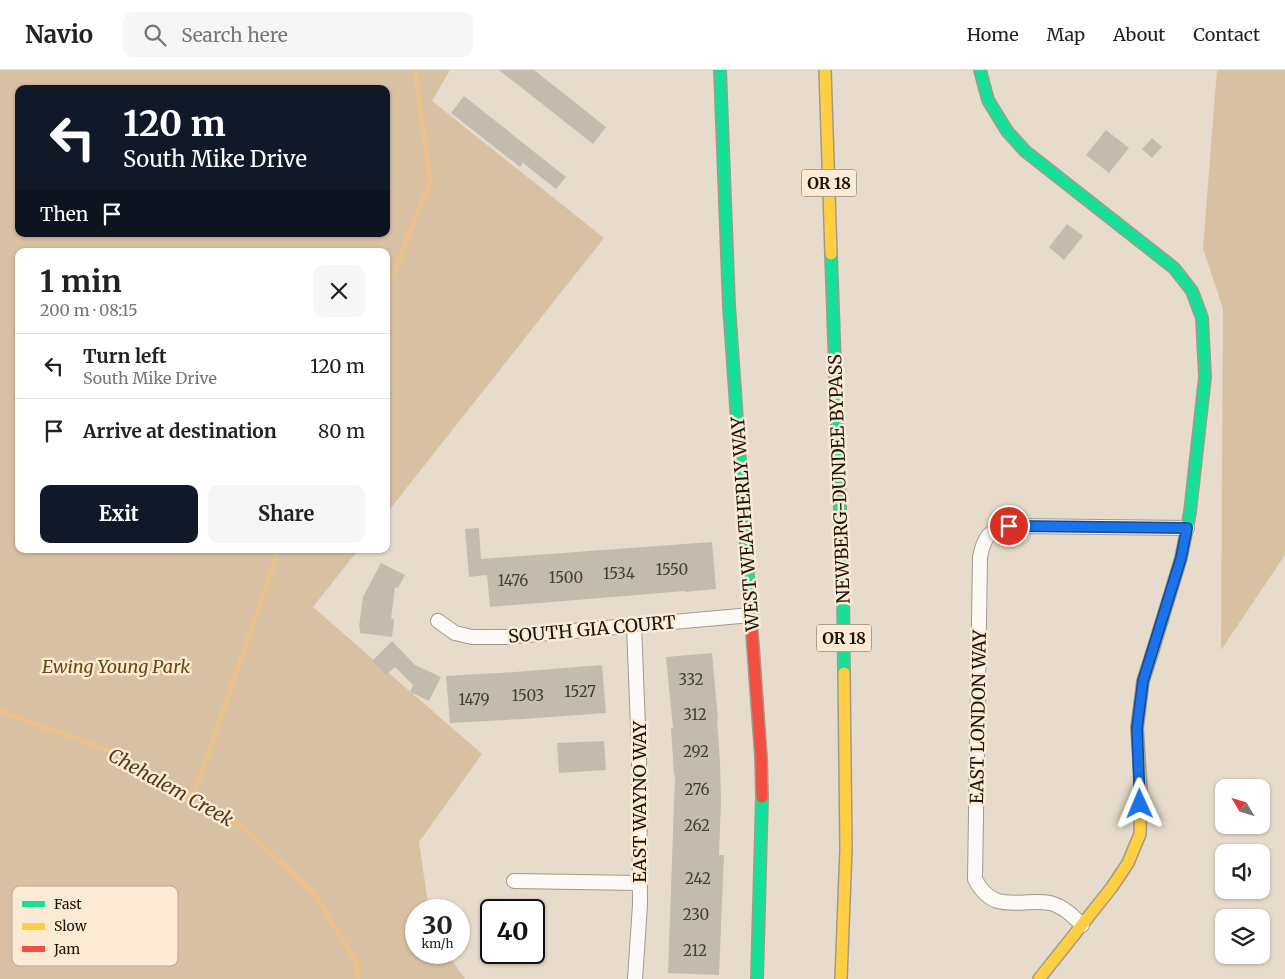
<!DOCTYPE html>
<meta charset="utf-8">
<style>
:root{--surface:#fff;--page:#f6f6f6;--text:#222;--muted:#767676;--line:#e0e0e0;--accent:#111827}
body{margin:0;font-family:Merriweather,serif;background:var(--page);color:var(--text);height:100vh;display:flex;flex-direction:column;font-size:19px;white-space:nowrap}
*{box-sizing:border-box;margin:0}
p{font-size:16px;color:var(--muted)}
.icon{flex:none;width:28px;height:28px;fill:none;stroke:currentColor;stroke-width:2;stroke-linecap:round;stroke-linejoin:round}
.map{position:relative;flex:1;overflow:hidden}
.side{position:absolute;left:15px;top:178px;width:375px;height:305px;display:flex;flex-direction:column;background:var(--surface);border-radius:10px;box-shadow:0 1px 4px #0004}
.side>*{flex:none}
.top-card{position:absolute;left:15px;top:15px;width:375px;height:152px;border-radius:10px;box-shadow:0 1px 4px #0004;background:#111827;color:#fff;overflow:hidden}
.needle{width:32px;rotate:308deg}
.buttons{position:absolute;left:1215px;top:709px;display:grid;gap:10px}
.buttons a{display:grid;place-items:center;width:55px;height:55px;border-radius:10px;background:var(--surface);box-shadow:0 1px 4px #0004;font-size:25px}
.speed{position:absolute;left:405px;top:829px;display:flex;gap:10px;font-size:25px;font-weight:700;text-align:center}
.speed>*{display:grid;place-content:center;width:65px;height:65px;border-radius:50%;background:var(--surface);box-shadow:0 1px 4px #0004;line-height:1}
.speed small{font-size:12px;font-weight:400}
.speed .limit{border:2px solid #111;border-radius:8px;background:#fff;color:#111}
.pin{position:absolute;display:grid;place-items:center;width:42px;height:42px;color:#fff;margin:-21px;border:2px solid #fff;border-radius:50%;box-shadow:0 1px 5px #0007}
.me{position:absolute;width:55px;margin:-28px;rotate:359deg;stroke-linejoin:round;filter:drop-shadow(0 0 4px #0008)}
.turn{display:flex;align-items:center;gap:18px;height:105px;padding:0 25px;font-size:22px}
.turn .icon{width:65px;height:65px;stroke-width:2.5}
.turn b{display:block;font-size:35px;line-height:42px}
.then{display:flex;align-items:center;height:48px;padding:0 25px;background:#0003;gap:10px;font-size:19px}
.round{display:grid;place-items:center;flex:none;width:52px;height:52px;border-radius:10px;background:var(--page)}
.overview{display:flex;align-items:center;justify-content:space-between;height:85px;padding:0 25px}
h1{font-size:30px;font-weight:700;line-height:38px}
.primary-button{display:flex;gap:10px;margin-top:auto;padding:10px 25px}
.primary-button a{flex:1;height:58px;border-radius:10px;background:var(--accent);color:#fff;font-size:20px;font-weight:700;line-height:58px;text-align:center}
.primary-button a+a{background:var(--page);color:var(--text)}
ul{padding:0;list-style:none}
li{display:flex;align-items:center;gap:15px;height:65px;padding:0 25px;border-top:1px solid var(--line)}
li div{flex:1}
li b{display:block;font-size:19px}
li em{font-style:normal}
header{display:flex;align-items:center;gap:30px;box-sizing:border-box;height:70px;padding:0 25px;background:var(--surface);border-bottom:1px solid var(--line)}
header strong{font-size:24px}
nav{display:flex;gap:28px;margin-inline-start:auto;font-size:18px}
.search{width:350px;height:45px;background:var(--page);display:flex;align-items:center;gap:12px;box-sizing:border-box;padding:0 18px;border-radius:10px;color:var(--muted);font-size:19px}
.map>svg:first-child{display:block}
</style>
<header>
<strong>Navio</strong>
<div class="search"><svg class="icon" aria-label="search" viewBox="0 0 24 24"><circle cx="10" cy="10" r="6"/><path d="M15 15l6 6"/></svg>Search here</div>
<nav><a>Home</a><a>Map</a><a>About</a><a>Contact</a></nav>
</header>
<div class="map">
<svg width="1285" height="909" viewBox="0 0 1285 909">
<rect width="100%" height="100%" fill="#e7dbcc"/>
<g fill="#d8c1a3" fill-rule="evenodd">
<path d="M0 0H450L432 31 604 168 386 444V181H19V479H359L313 537 482 684 419 772 429 840H416V882L447 883 465 909H0ZM19 19H386V164H19Z"/>
<polygon points="1217,0 1285,0 1285,485 1221,580 1223,239 1203,178"/>
</g>
<g fill="none" stroke-linecap="round" stroke-linejoin="round">
<g stroke="#eac18a" stroke-width="4.5">
<polyline points="386,223 430,111 415,0"/>
<polyline points="0,641 107,680 194,725 240,755 314,823 356,892 358,909"/>
<polyline points="194,725 279,479"/>
</g>
</g>
<g fill="#c4bbaf">
<polygon points="499,0 534,0 606,57 593,74"/>
<polygon points="464,26 566,107 556,119 523,93 520,97 451,43"/>
<polygon points="1106,60 1129,78 1109,103 1086,85"/>
<polygon points="1152,68 1162,77 1152,88 1142,79"/>
<polygon points="1067,154 1083,166 1064,190 1049,177"/>
<polygon points="479,458 481,489 712,472 716,519 685,522 685,521 613,527 490,537 487,505 469,507 465,459"/>
<polygon points="381,493 405,505 398,518 395,517 391,549 394,549 392,567 360,563 360,558 359,557 363,527"/>
<polygon points="392,571 415,595 441,607 429,631 410,622 413,615 395,597 386,605 372,591"/>
<polygon points="712,583 718,649 717,649 720,691 721,731 719,785 724,785 719,905 668,903 675,705 674,705 671,658 673,658 666,587"/>
<polygon points="602,595 606,643 523,649 450,653 446,606 515,602"/>
<polygon points="604,671 606,700 559,703 557,673"/>
</g>
<g fill="none" stroke-linecap="round" stroke-linejoin="round">
<g stroke="#a39a8e" stroke-width="16">
<g id="street">
<polyline points="438,551 455,563 472,567 505,567 751,545"/>
<polyline points="634,556 639,682 640,835 635,909"/>
<polyline points="514,811 639,813"/>
<path d="M1082 855C1073 846 1063 836 1050 833 1019 828 993 845 975 809L980 487C984 467 989 460 1009 456L1187 458"/>
</g>
</g>
<g stroke="#a39a8e" stroke-width="14">
<g id="fast">
<polyline points="720,0 729,236 751,549"/>
<polyline points="980,0 988,30 1007,61 1025,81 1174,198 1192,221 1202,248 1205,307 1190,442 1187,458 1181,488 1153,580"/>
<polyline points="831,184 843,521 844,603"/>
<polyline points="757,909 762,727"/>
</g>
</g>
<g stroke="#a39a8e" stroke-width="14">
<g id="slow">
<polyline points="825,0 831,184"/>
<polyline points="841,909 846,779 844,603"/>
<polyline points="1039,909 1112,817 1128,793 1140,764 1141,720 1137,658 1143,611 1153,580"/>
</g>
</g>
<g stroke="#a39a8e" stroke-width="14">
<polyline id="jam" points="751,549 761,687 762,727"/>
</g>
<use href="#street" stroke="#fbfaf7" stroke-width="14"/>
<use href="#fast" stroke="#16e098" stroke-width="11"/>
<use href="#slow" stroke="#ffcf43" stroke-width="11"/>
<use href="#jam" stroke="#f24e42" stroke-width="11"/>
</g>
<g fill="none" stroke-linecap="round" stroke-linejoin="round">
<g stroke="#114b97" stroke-width="12">
<polyline id="route" points="1009,456 1187,458 1181,488 1143,611 1137,658 1140,734"/>
</g>
<use href="#route" stroke="#1a73e8" stroke-width="9"/>
</g>
<g text-anchor="middle" dominant-baseline="central" stroke-width="5" stroke-linejoin="round" paint-order="stroke">
<g font-size="15" fill="#453e33">
<text x="672" y="499">1550</text>
<text x="619" y="503">1534</text>
<text x="566" y="507">1500</text>
<text x="513" y="510">1476</text>
<text x="691" y="609">332</text>
<text x="580" y="621">1527</text>
<text x="528" y="625">1503</text>
<text x="474" y="629">1479</text>
<text x="695" y="644">312</text>
<text x="696" y="681">292</text>
<text x="697" y="719">276</text>
<text x="697" y="755">262</text>
<text x="698" y="808">242</text>
<text x="696" y="844">230</text>
<text x="695" y="880">212</text>
</g>
<g fill="#fcead4" stroke="#5e5447" stroke-width="1">
<rect x="801.5" y="99.5" width="55" height="27" rx="4"/>
<rect x="816.5" y="554.5" width="55" height="27" rx="4"/>
</g>
<g font-size="16" font-weight="bold" fill="#1b140a">
<text x="829" y="113">OR 18</text>
<text x="844" y="568">OR 18</text>
</g>
<g font-size="18" fill="#1b140a" stroke="#fcead4">
<text transform="translate(839 409) rotate(-92)">NEWBERG-DUNDEE BYPASS</text>
<text transform="translate(745 454) rotate(-94)">WEST WEATHERLY WAY</text>
<text transform="translate(592 559) rotate(-5)">SOUTH GIA COURT</text>
<text transform="translate(978 647) rotate(-89)">EAST LONDON WAY</text>
<text transform="translate(639 732) rotate(-90)">EAST WAYNO WAY</text>
</g>
<g font-size="18" font-style="italic" fill="#6b4810" stroke="#fcead4">
<text x="116" y="596">Ewing Young Park</text>
</g>
<g font-size="19" font-style="italic" fill="#503a1b" stroke="#fcead4">
<text transform="translate(171 717) rotate(29)">Chehalem Creek</text>
</g>
</g>
<rect x="12" y="816" width="166" height="80" rx="8" fill="#fcead4" stroke="#b8aa97" stroke-width="1"/>
<rect x="22" y="831" width="23" height="6" fill="#16e098"/>
<rect x="22" y="853" width="23" height="7" fill="#ffcf43"/>
<rect x="22" y="876" width="23" height="6" fill="#f24e42"/>
<g font-size="14" fill="#1b140a">
<text x="54" y="839">Fast</text>
<text x="54" y="861">Slow</text>
<text x="54" y="884">Jam</text>
</g>
</svg>
<div class="buttons">
<a><svg class="needle" viewBox="-14 -14 28 28"><path d="M0-13l5 13h-10z" fill="#e53935"/><path d="M0 13l5-13h-10z" fill="#767676"/></svg></a>
<a><svg class="icon" aria-label="sound" viewBox="0 0 24 24"><path d="M4 9h4l5-4v14l-5-4H4zM17 9q2 3 0 6"/></svg></a>
<a><svg class="icon" aria-label="layers" viewBox="0 0 24 24"><path d="M12 4l9 5-9 5-9-5zM3 14l9 5 9-5"/></svg></a>
</div>
<div class="speed"><div>30<small>km/h</small></div><div class="limit">40</div></div>
<div class="pin" style="left:1009px;top:456px;background:#d93025"><svg class="icon" aria-label="arrive" viewBox="0 0 24 24"><path d="M6 21V4h12l-3 4 3 4H6"/></svg></div>
<svg class="me" style="left:1140px;top:734px" viewBox="-20 -20 40 40"><path d="M0-17L14 15 0 8-14 15z" fill="#1a73e8" stroke="#fff" stroke-width="4"/></svg>
<div class="top-card">
<div class="turn"><svg class="icon" aria-label="left" viewBox="0 0 24 24"><path d="M17 20v-9H6M10 6l-5 5 5 5"/></svg><div><b>120 m</b>South Mike Drive</div></div>
<div class="then">Then<svg class="icon" aria-label="arrive" viewBox="0 0 24 24"><path d="M6 21V4h12l-3 4 3 4H6"/></svg></div>
</div>
<section class="side">
<div class="overview"><div><h1>1 min</h1><p>200 m · 08:15</p></div><a class="round"><svg class="icon" aria-label="close" viewBox="0 0 24 24"><path d="M6 6l12 12M18 6L6 18"/></svg></a></div>
<ul>
<li><svg class="icon" aria-label="left" viewBox="0 0 24 24"><path d="M17 20v-9H6M10 6l-5 5 5 5"/></svg><div><b>Turn left</b><p>South Mike Drive</p></div><em>120 m</em></li>
<li><svg class="icon" aria-label="arrive" viewBox="0 0 24 24"><path d="M6 21V4h12l-3 4 3 4H6"/></svg><div><b>Arrive at destination</b></div><em>80 m</em></li>
</ul>
<div class="primary-button"><a>Exit</a><a>Share</a></div>
</section>
</div>
